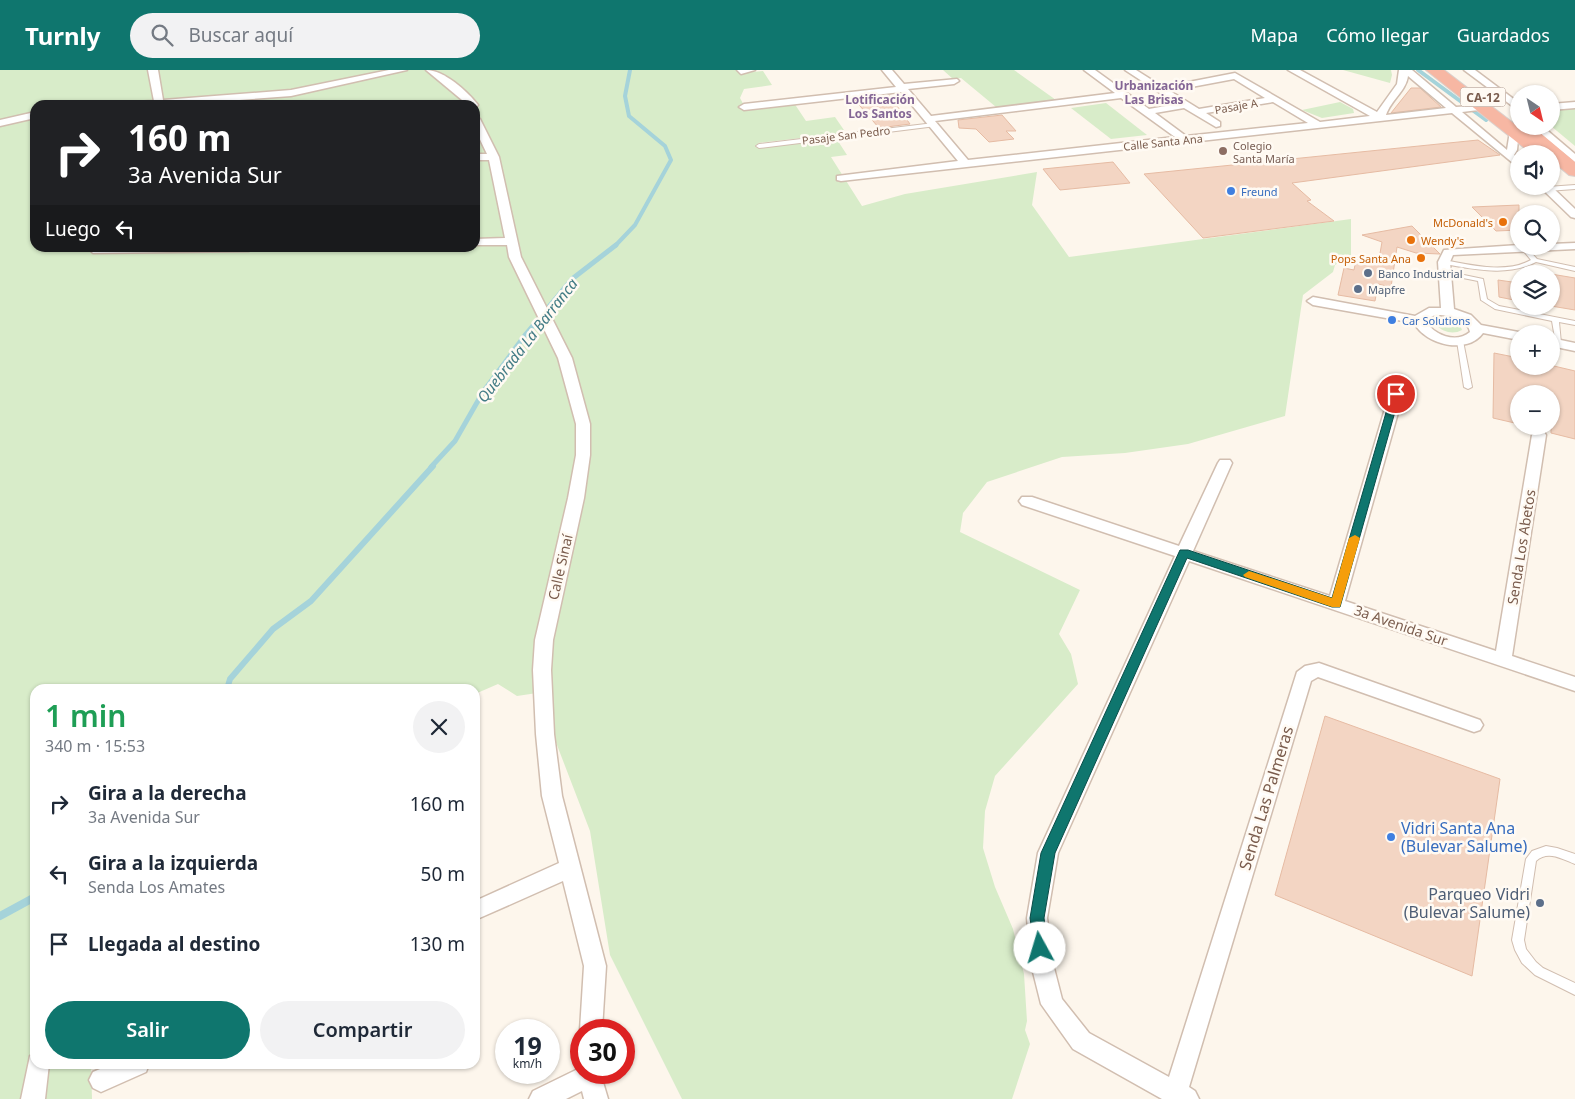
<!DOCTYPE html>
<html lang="es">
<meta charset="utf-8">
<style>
:root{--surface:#fff;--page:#f2f2f3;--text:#1f2937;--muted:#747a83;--accent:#0f766e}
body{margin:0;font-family:"Noto Sans",sans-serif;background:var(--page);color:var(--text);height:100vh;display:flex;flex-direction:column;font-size:19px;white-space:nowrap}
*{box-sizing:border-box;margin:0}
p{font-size:16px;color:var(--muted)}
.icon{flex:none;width:28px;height:28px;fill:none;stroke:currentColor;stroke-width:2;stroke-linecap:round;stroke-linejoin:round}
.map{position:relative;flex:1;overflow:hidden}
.details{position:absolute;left:30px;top:614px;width:450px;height:385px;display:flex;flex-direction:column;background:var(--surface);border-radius:15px;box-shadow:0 1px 4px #0004}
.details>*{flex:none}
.banner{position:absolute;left:30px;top:30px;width:450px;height:152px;border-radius:15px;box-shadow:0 1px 4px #0004;background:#202124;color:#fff;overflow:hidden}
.needle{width:32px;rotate:145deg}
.fabs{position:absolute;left:1510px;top:15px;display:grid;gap:10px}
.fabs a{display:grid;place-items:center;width:50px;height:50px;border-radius:50%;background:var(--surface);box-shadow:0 1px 4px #0004;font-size:25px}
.speed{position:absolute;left:495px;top:949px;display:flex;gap:10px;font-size:25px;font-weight:700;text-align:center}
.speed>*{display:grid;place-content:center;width:65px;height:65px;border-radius:50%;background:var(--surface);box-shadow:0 1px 4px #0004;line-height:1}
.speed small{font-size:12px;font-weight:400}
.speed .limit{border:8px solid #d22;background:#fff;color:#111}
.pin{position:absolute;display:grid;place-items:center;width:42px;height:42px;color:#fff;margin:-21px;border:2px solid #fff;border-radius:50%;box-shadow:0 1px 5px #0007}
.me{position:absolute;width:55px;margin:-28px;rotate:354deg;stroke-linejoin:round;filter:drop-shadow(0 0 4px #0008)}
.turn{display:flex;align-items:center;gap:18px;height:105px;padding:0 15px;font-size:22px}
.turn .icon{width:65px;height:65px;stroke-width:2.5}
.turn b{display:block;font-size:35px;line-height:42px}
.then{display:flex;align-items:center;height:48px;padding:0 15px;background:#0003;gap:10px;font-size:19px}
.round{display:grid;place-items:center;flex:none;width:52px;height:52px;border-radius:26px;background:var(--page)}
.overview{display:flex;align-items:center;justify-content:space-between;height:85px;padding:0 15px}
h1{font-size:30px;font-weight:600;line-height:38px;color:#1e9e55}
.action{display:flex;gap:10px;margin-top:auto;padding:10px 15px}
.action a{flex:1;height:58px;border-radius:30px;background:var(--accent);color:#fff;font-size:20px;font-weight:600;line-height:58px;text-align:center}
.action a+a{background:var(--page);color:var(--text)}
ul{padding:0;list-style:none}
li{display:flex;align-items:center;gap:15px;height:70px;padding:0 15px}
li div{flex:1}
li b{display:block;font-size:19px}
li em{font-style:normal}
header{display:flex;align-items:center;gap:30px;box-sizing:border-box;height:70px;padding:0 25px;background:var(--accent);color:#fff}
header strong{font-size:24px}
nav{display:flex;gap:28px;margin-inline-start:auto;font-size:18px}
.search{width:350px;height:45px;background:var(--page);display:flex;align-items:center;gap:12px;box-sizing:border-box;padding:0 18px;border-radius:28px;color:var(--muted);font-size:19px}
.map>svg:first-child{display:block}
</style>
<header>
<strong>Turnly</strong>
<div class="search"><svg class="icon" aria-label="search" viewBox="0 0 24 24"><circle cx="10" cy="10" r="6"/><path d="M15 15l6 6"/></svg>Buscar aquí</div>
<nav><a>Mapa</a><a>Cómo llegar</a><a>Guardados</a></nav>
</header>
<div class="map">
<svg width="1575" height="1029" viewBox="0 0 1575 1029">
<rect width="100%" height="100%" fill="#fdf6ec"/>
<g fill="#d8ecc9" fill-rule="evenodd">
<path d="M0 0H742V3L763 1 772 15 744 19 740 28 746 39 794 33 806 51 835 47 846 63 758 73 759 77 836 68 847 85 831 87 862 136 905 124 1037 102 1032 135 1069 187 1351 149V185L1335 195 1333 202 1303 225 1285 346 1188 374 1125 383 1062 387 987 412 963 443 960 462 1080 520 1059 564 1071 584 1078 614 995 706 985 741 983 778 995 817 1013 859 1024 904 1027 951 1025 960 1030 974 1012 1029H682L610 885 590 761 537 623 517 626 498 614 475 624V619H35V994H91L92 1029H0ZM35 35H475V178H35Z"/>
<polygon points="943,0 1014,0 1056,30 996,37 961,8 953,9"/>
<polygon points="1343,0 1391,0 1392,5 1390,13"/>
<polygon points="1340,32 1353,39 1354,43 1322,48 1302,40"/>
<polygon points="1106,33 1147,65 1111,69 1071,38"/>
<polygon points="1575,38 1575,76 1551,56 1551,41"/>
<path d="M1438 250H1450L1460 255 1462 260C1453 265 1443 262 1436 255Z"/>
</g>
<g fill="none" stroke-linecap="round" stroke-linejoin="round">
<g stroke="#a5d3da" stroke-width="4">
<polyline points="1418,0 1486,50"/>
<polyline points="615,176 635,155 671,90 665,76 629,46 625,26 630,0"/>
</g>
<polyline stroke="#a5d3da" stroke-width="5" points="431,397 455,371 483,322 526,264 572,209 616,175"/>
<polyline stroke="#a5d3da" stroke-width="6" points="227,619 230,609 273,559 311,531 433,396"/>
<polyline stroke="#a5d3da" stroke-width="8" points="0,846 35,827"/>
</g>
<g fill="#f3d5c3" stroke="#e6bba3">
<polygon points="1411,18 1420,18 1441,37 1391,43"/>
<polygon points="889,25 910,54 879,58 854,29"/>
<polygon points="1002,45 1016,61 1006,61 1014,69 989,72 976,59 959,58 958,50"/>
<polygon points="1478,70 1500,85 1292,113 1311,130 1307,131 1334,151 1203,168 1144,104"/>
<polygon points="1113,92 1130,113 1060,120 1043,99"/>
<polygon points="1519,135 1519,160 1496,161 1472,137"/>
<polygon points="1412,156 1440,184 1416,183 1397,177 1391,217 1378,214 1375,231 1338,225 1344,198 1354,200 1356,190 1365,191 1366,186 1379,189 1382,172 1362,165"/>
<polygon points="1551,204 1575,208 1575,240 1551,236"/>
<polygon points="1498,210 1519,213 1519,231 1499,227"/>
<polygon points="1494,283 1519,288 1519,296 1554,296 1575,301 1575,369 1551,363 1551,324 1519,324 1519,354 1493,348"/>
<polygon points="1325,646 1500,709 1472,906 1275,825"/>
</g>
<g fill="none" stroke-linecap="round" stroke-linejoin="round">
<g stroke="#d1beb0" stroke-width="2">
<g id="lane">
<polygon points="934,53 936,54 936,56 759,78 756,76 759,74"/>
<polygon points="1575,115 1575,119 1547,121 1544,119 1547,117"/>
<path d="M1525 177 1527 178 1537 189 1575 197V201L1536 192C1508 207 1474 199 1444 194L1441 192 1444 190C1472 195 1505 204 1531 190L1522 179Z"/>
<polygon points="1445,201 1483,209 1487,229 1499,236 1575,251 1575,255 1559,252 1561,273 1560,274 1556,274 1552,251 1495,239 1481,230 1478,211 1443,204 1443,202"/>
<polygon points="1460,269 1463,271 1472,317 1468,319 1464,317 1457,271"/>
<path d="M1546 776 1557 778 1575 784V794C1562 789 1548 780 1536 791L1524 870 1526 879 1536 892 1543 898 1575 913V925L1535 905 1522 893 1515 880 1512 870 1526 789 1532 781Z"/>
</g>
</g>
<g stroke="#d1beb0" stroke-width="3">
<g id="street">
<polygon points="148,0 158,0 163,30 291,20 389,0 407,0 291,26 172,35 129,35 134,32 154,31"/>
<path d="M426 0C444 0 467 21 478 35L476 37 468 35Z"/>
<polygon points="737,0 755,0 741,4"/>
<path d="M882 0H892L904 14 957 9 959 11 954 14 908 19 931 46 1115 23 1084 0H1095L1149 39 1177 34 1125 0H1136L1163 17 1235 3 1320 52 1370 46 1288 0H1300L1377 42 1397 14 1399 0H1412L1456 37 1487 35V39L1462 42 1507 80 1510 61 1519 59 1517 80 1514 85 1519 89V98L1452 43 841 111 837 110V106L958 91 901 22 744 40 739 37 744 34 896 17ZM1408 6 1446 38 1386 45C1391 30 1406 21 1408 6ZM1234 9 1265 28 1199 39 1170 21ZM1121 28 1175 67 968 90 935 51ZM1273 32 1308 53 1186 66 1155 43 1184 38 1216 57 1220 56V52L1206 43Z"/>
<polygon points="1464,0 1475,0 1519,33 1519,41"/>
<polygon points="1575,32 1575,38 1551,40 1551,34"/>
<polygon points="35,42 35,48 0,56 0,50"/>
<polygon points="475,46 480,49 499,87 521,187 572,288 590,354 590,385 584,428 553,570 551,600 554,664 562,726 606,896 602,960 581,960 581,963 580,960 584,896 563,811 475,850 475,831 559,793 542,726 536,664 533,600 535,570 568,428 576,385 576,354 558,288 509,187 507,175 475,175 475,169 505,168 489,90 475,90 475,84 487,84 475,59"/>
<polygon points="1531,56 1542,56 1575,84 1575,92"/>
<polygon points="1539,116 1551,116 1575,139 1575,148 1571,147"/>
<path d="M1575 173V179L1453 185 1450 192 1454 239 1471 245 1481 255 1524 263 1519 264V270L1483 263C1467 285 1426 275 1414 253L1313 235 1307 231 1313 227 1415 246 1429 238H1441L1438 192 1444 180 1519 175 1551 176V174ZM1435 245C1448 245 1467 247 1470 262 1456 274 1433 265 1425 250Z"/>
<polygon points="97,178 255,178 249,181 93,183 91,181"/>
<polygon points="1551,268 1575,273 1575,281 1551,276"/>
<polygon points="1396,321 1403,325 1345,531 1496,581 1532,365 1539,361 1544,362 1546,365 1512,586 1575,607 1575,621 1189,491 1058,783 1047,848 1053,894 1062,929 1089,963 1169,1007 1297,602 1305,596 1319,593 1480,650 1483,655 1480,660 1474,662 1318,607 1311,611 1189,1017 1195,1021 1199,1029 1162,1029 1073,979 1041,934 1031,894 1027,848 1038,783 1175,486 1022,435 1019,431 1022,427 1032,427 1179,476 1218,393 1220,390 1230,390 1232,393 1193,481 1330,526 1389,325"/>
<polygon points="35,984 35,994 49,994 45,1029 21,1029 30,986"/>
<polygon points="581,993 581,1002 600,1002 608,1029 584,1029 582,1021 566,1029 529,1029 533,1021 578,999"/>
<polygon points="112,994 149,994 146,1002 101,1022 93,1018 89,1010 93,1002"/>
</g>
</g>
<g stroke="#dad1cd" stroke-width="2">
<polygon id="highway" points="1426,0 1444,0 1525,62 1532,60 1538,61 1575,92 1575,106 1569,105 1551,90 1551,84 1532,84"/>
</g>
<use href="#lane" fill="#fff" fill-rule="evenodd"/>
<use href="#street" fill="#fff" fill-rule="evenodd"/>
<use href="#highway" fill="#f7b7a3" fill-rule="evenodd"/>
</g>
<polygon fill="#0f766e" stroke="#0a4d48" points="1392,322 1400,324 1340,537 1332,537 1187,488 1055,783 1044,848 1048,878 1046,883 1040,885 1035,883 1030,848 1041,783 1180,480 1188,480 1332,528"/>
<polygon fill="#f59e0b" points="1355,465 1360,468 1340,537 1332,537 1245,507 1243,505 1249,501 1332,528 1349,468"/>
<circle fill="#8d6e63" stroke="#fffaf3" stroke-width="2" cx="1223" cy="81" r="5"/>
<g fill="#3f7fe0" stroke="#fffaf3" stroke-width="2">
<circle cx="1231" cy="121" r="5"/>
<circle cx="1392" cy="250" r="5"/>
<circle cx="1391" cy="767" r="5"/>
</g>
<g fill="#e8710a" stroke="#fffaf3" stroke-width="2">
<circle cx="1503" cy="152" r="5"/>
<circle cx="1411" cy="170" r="5"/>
<circle cx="1421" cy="188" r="5"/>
</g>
<g fill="#5c6f8a" stroke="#fffaf3" stroke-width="2">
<circle cx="1368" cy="203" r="5"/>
<circle cx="1358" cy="219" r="5"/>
<circle cx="1540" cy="833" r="5"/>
</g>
<g text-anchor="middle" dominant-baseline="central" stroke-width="5" stroke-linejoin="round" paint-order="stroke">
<g font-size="11" fill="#7a5c4d" stroke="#fffaf3">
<text transform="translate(1236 36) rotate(-10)">Pasaje A</text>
<text transform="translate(846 65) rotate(-7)">Pasaje San Pedro</text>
<text transform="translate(1163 72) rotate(-6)">Calle Santa Ana</text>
</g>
<g font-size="11" fill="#785e54" stroke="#fffaf3" text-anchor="start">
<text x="1233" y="75">Colegio<tspan x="1233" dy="13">Santa María</tspan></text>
</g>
<g font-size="11" fill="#366cbe" stroke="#fffaf3" text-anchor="start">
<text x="1241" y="121">Freund</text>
<text x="1402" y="250">Car Solutions</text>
</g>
<g font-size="11" fill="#c56008" stroke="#fffaf3" text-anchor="end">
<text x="1493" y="152">McDonald's</text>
<text x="1421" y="170" text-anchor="start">Wendy's</text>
<text x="1411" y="188">Pops Santa Ana</text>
</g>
<g font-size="11" fill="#4e5e75" stroke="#fffaf3" text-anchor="start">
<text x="1378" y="203">Banco Industrial</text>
<text x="1368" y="219">Mapfre</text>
</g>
<g font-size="12" font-weight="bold" fill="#846695" stroke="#fffaf3">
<text x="1154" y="15">Urbanización<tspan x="1154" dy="14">Las Brisas</tspan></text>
<text x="880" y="29">Lotificación<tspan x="880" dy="14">Los Santos</tspan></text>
</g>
<rect fill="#fffaf3" stroke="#a28b7f" stroke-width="1" x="1460.5" y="17.5" width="45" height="19" rx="4"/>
<g font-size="12" font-weight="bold" fill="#7a5c4d">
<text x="1483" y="27">CA-12</text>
</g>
<g font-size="14" fill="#7a5c4d" stroke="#fffaf3">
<text transform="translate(1521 477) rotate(-81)">Senda Los Abetos</text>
<text transform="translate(560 497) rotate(-77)">Calle Sinaí</text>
<text transform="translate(1401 555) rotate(19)">3a Avenida Sur</text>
</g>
<g font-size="15" font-style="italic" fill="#437c86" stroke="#fffaf3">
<text transform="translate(527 270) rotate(-52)">Quebrada La Barranca</text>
</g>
<g font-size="16" fill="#7a5c4d" stroke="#fffaf3">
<text transform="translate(1266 728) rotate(-73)">Senda Las Palmeras</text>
</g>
<g font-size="16" fill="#366cbe" stroke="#fffaf3" text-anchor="start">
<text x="1401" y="758">Vidri Santa Ana<tspan x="1401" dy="18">(Bulevar Salume)</tspan></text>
</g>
<g font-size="16" fill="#4e5e75" stroke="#fffaf3" text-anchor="end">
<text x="1530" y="824">Parqueo Vidri<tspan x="1530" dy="18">(Bulevar Salume)</tspan></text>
</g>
</g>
</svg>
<div class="fabs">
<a><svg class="needle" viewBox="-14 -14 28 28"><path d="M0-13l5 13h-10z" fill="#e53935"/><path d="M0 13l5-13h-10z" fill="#747a83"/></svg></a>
<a><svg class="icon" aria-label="sound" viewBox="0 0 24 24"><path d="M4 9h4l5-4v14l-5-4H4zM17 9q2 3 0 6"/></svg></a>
<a><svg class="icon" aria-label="search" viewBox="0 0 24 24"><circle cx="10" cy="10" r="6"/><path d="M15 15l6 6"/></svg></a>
<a><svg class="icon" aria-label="layers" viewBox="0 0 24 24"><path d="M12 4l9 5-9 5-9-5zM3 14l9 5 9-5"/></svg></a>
<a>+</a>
<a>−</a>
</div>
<div class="speed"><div>19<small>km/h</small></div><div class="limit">30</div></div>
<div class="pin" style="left:1396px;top:324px;background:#d93025"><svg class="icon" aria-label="arrive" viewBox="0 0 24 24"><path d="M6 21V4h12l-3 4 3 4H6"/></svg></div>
<svg class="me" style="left:1040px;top:878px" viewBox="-20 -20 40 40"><circle r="19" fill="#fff"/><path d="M0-13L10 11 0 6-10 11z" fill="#0f766e"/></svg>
<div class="banner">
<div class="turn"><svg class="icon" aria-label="right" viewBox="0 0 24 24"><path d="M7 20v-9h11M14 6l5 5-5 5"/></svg><div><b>160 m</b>3a Avenida Sur</div></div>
<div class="then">Luego<svg class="icon" aria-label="left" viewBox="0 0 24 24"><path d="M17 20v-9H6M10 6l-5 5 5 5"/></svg></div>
</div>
<section class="details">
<div class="overview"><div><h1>1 min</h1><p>340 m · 15:53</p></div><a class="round"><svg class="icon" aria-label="close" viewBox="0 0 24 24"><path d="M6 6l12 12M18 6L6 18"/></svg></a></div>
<ul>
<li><svg class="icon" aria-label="right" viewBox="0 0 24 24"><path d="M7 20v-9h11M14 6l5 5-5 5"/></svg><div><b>Gira a la derecha</b><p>3a Avenida Sur</p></div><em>160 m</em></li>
<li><svg class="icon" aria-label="left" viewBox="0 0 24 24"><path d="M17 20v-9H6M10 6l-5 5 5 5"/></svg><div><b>Gira a la izquierda</b><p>Senda Los Amates</p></div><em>50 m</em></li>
<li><svg class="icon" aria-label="arrive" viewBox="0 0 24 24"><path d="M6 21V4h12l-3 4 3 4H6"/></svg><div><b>Llegada al destino</b></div><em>130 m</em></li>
</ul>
<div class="action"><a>Salir</a><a>Compartir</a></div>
</section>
</div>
